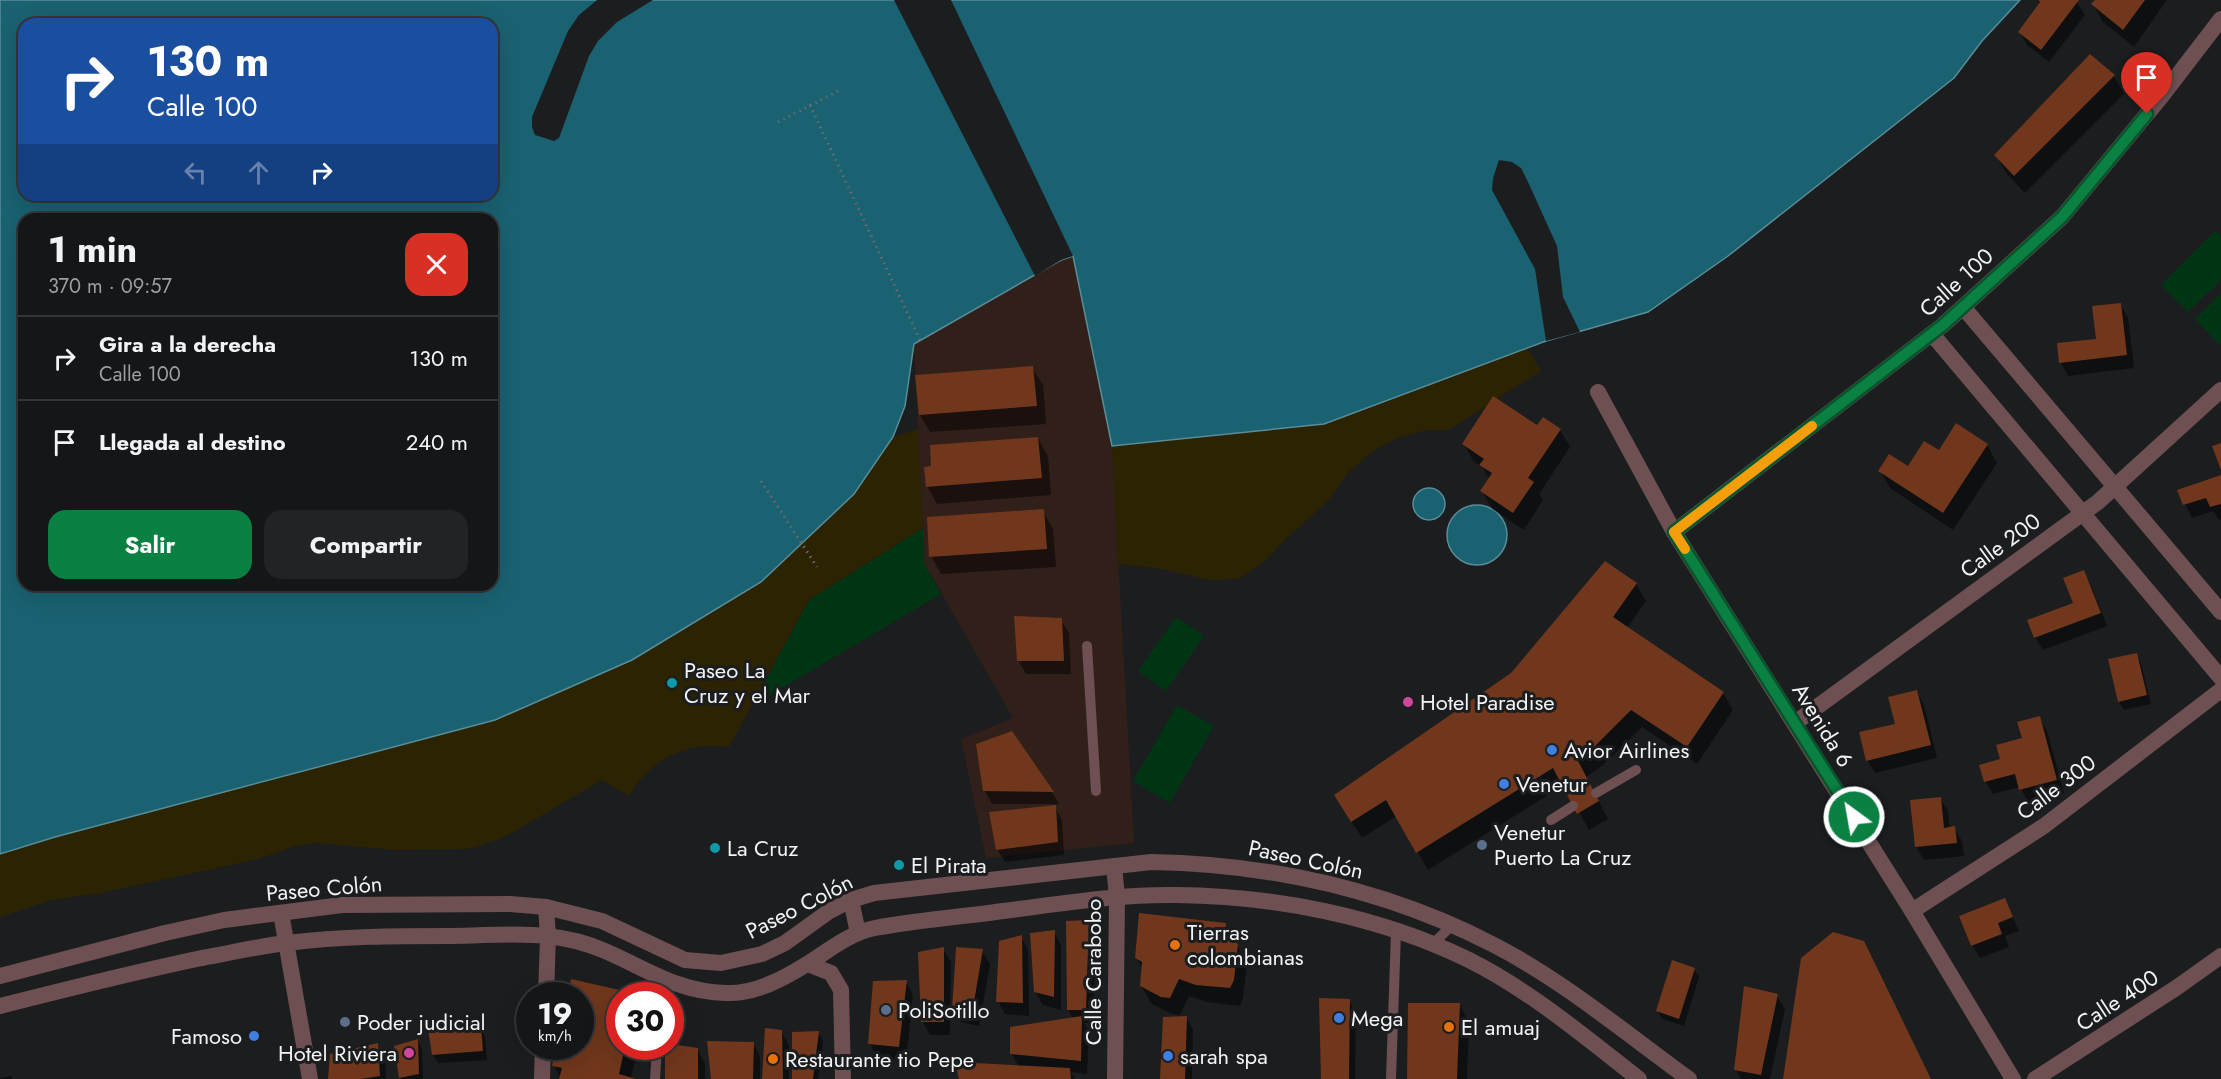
<!DOCTYPE html>
<html lang="es">
<meta charset="utf-8">
<style>
:root{--surface:#141617;--page:#212324;--text:#f1f3f6;--muted:#9d9fa1;--line:#333536;--accent:#0b8043}
body{margin:0;font-family:Jost,sans-serif;background:var(--page);color:var(--text);height:100vh;display:flex;flex-direction:column;font-size:22px;white-space:nowrap}
*{box-sizing:border-box;margin:0}
p{font-size:20px;color:var(--muted)}
.icon{flex:none;width:33px;height:33px;fill:none;stroke:currentColor;stroke-width:2;stroke-linecap:round;stroke-linejoin:round}
.map{position:relative;flex:1;overflow:hidden}
.panel{position:absolute;left:18px;top:213px;width:480px;height:378px;display:flex;flex-direction:column;background:var(--surface);border-radius:18px;box-shadow:0 6px 24px #0002,0 0 0 2px var(--line)}
.panel>*{flex:none}
.guide{position:absolute;left:18px;top:18px;width:480px;height:183px;border-radius:18px;box-shadow:0 6px 24px #0002,0 0 0 2px var(--line);background:#1a4fa0;color:#fff;overflow:hidden}
.speed{position:absolute;left:516px;top:982px;display:flex;gap:12px;font-size:30px;font-weight:700;text-align:center}
.speed>*{display:grid;place-content:center;width:78px;height:78px;border-radius:50%;background:var(--surface);box-shadow:0 6px 24px #0002,0 0 0 2px var(--line);line-height:1}
.speed small{font-size:15px;font-weight:400}
.speed .limit{border:9px solid #d22;background:#fff;color:#111}
.pin{position:absolute;display:grid;place-items:center;width:51px;height:51px;color:#fff;margin:-62px -26px;border-radius:50% 50% 50% 0;rotate:-45deg;box-shadow:0 0 6px #0007}
.pin .icon{rotate:45deg}
.me{position:absolute;width:66px;margin:-33px;rotate:328deg;stroke-linejoin:round;filter:drop-shadow(0 0 4px #0008)}
.turn{display:flex;align-items:center;gap:21px;height:126px;padding:0 30px;font-size:27px}
.turn .icon{width:78px;height:78px;stroke-width:2.5}
.turn b{display:block;font-size:42px;line-height:51px}
.lanes{display:flex;align-items:center;height:57px;padding:0 30px;background:#0003;justify-content:center;gap:30px;direction:ltr}
.lanes .off{opacity:.35}
.round{display:grid;place-items:center;flex:none;width:63px;height:63px;border-radius:18px;background:var(--page)}
.headline{display:flex;align-items:center;justify-content:space-between;height:102px;padding:0 30px}
h1{font-size:36px;font-weight:700;line-height:45px}
.button{display:flex;gap:12px;margin-top:auto;padding:12px 30px}
.button a{flex:1;height:69px;border-radius:18px;background:var(--accent);color:#fff;font-size:24px;font-weight:700;line-height:69px;text-align:center}
.button a+a{background:var(--page);color:var(--text)}
ul{padding:0;list-style:none}
li{display:flex;align-items:center;gap:18px;height:84px;padding:0 30px;border-top:2px solid var(--line)}
li div{flex:1}
li b{display:block;font-size:22px}
li em{font-style:normal}
.map>svg:first-child{display:block}
</style>
<div class="map">
<svg width="2221" height="1079" viewBox="0 0 2221 1079">
<rect width="100%" height="100%" fill="#1b1d1f"/>
<polygon fill="#311f19" points="1073,256 1112,446 1134,843 986,858 961,739 1013,718 924,563 914,344 1061,260"/>
<g fill="#003514">
<polygon points="2215,231 2221,237 2221,280 2188,312 2161,285"/>
<polygon points="2221,293 2221,344 2220,345 2195,319"/>
<polygon points="923,528 924,563 941,594 752,706 809,600"/>
<polygon points="1176,617 1204,636 1166,691 1138,671"/>
<polygon points="1177,705 1214,726 1170,803 1133,781"/>
</g>
<g fill="#2b2302">
<polygon points="1525,345 1541,371 1449,430 1426,430 1396,439 1371,452 1349,472 1327,502 1285,540 1265,561 1241,578 1214,581 1156,568 1118,564 1112,446 1323,424"/>
<path d="M918 429 923 528 809 600 729 747C687 742 651 758 629 796L602 780 510 834 497 840 468 849 396 850 317 843 296 846 258 859 101 893 52 900 0 917V854L55 837 495 720 632 660 854 494 893 437Z"/>
</g>
<g fill="#1a6171" stroke="#5a8d98" stroke-width="1.5" fill-rule="evenodd">
<path d="M0 0H2020L1982 41 1954 78 1728 256 1648 312 1546 341 1324 424 1112 446 1073 256 1061 260 914 344 905 406 893 437 854 494 761 582 632 660 495 720 55 837 0 854ZM24 24H492V195H24ZM24 219H492V585H24Z"/>
<circle cx="1429" cy="504" r="16"/>
<circle cx="1477" cy="535" r="30"/>
</g>
<g fill="#1b1d1f">
<polygon points="597,0 653,0 617,22 598,41 589,56 559,138 554,141 535,135 532,127 532,117 568,31 579,15"/>
<polygon points="894,0 951,0 1073,256 1061,260 1035,276"/>
<polygon points="1499,160 1512,162 1521,168 1528,182 1557,246 1563,297 1580,332 1546,341 1535,269 1492,190 1493,178"/>
</g>
<g fill="#0007">
<polygon points="2037,0 2075,0 2085,15 2049,62 2027,45 2020,32 2040,5"/>
<polygon points="2096,0 2167,0 2134,47 2103,22 2093,4"/>
<polygon points="2090,56 2114,76 2124,94 2025,193 2006,173 1996,155"/>
<polygon points="2120,304 2128,318 2134,368 2068,376 2061,363 2097,340"/>
<polygon points="1032,368 1043,385 1046,424 930,432 920,415"/>
<polygon points="1537,427 1560,430 1570,447 1539,494 1543,500 1524,530 1492,509 1482,491 1489,479 1483,468 1474,462 1464,444"/>
<polygon points="1038,439 1048,456 1051,495 937,504 927,486"/>
<polygon points="1987,445 1997,463 1953,530 1890,488 1880,471 1908,468 1939,452"/>
<polygon points="2221,477 2221,519 2219,520 2213,511 2192,518 2179,491"/>
<polygon points="1043,511 1053,529 1056,567 941,574 931,556"/>
<polygon points="2083,572 2091,585 2107,626 2043,650 2035,637 2075,604"/>
<polygon points="1636,584 1646,601 1627,628 1723,693 1733,710 1697,764 1642,727 1603,765 1586,777 1608,819 1589,830 1564,785 1428,870 1397,816 1362,838 1346,813 1512,674"/>
<polygon points="1061,620 1069,633 1071,674 1026,674 1018,660"/>
<polygon points="2137,655 2141,663 2151,704 2124,710 2119,702"/>
<polygon points="1917,692 1924,705 1937,758 1875,773 1867,760 1897,725"/>
<polygon points="2039,718 2047,731 2064,793 2028,802 2020,787 1993,794 1985,781 2002,760 2024,740"/>
<polygon points="1011,733 1052,792 1059,804 992,804 985,791"/>
<polygon points="1940,798 1948,811 1950,829 1954,828 1962,841 1964,856 1924,860 1916,847"/>
<polygon points="1055,807 1062,820 1064,855 1005,862 997,849"/>
<polygon points="2005,900 2019,931 2005,936 2009,947 1980,958 1972,945"/>
<polygon points="1089,922 1096,935 1093,1023 1084,1023 1089,1031 1087,1074 1071,1072 1075,1079 961,1079 1019,1067 1012,1054 1074,1019 1068,1010"/>
<polygon points="1225,924 1247,963 1243,998 1240,1006 1207,1002 1189,996 1180,1015 1172,1014 1152,1004 1141,986 1143,969 1136,958"/>
<polygon points="1054,932 1061,945 1061,1010 1043,1005 1036,992"/>
<polygon points="1021,937 1028,949 1029,1016 1005,1014 998,1001"/>
<polygon points="943,949 951,962 950,1035 930,1035 923,1022"/>
<polygon points="982,951 990,964 979,1026 961,1022 953,1009"/>
<polygon points="1694,969 1699,977 1684,1026 1662,1019 1658,1011"/>
<polygon points="906,982 913,995 906,1060 877,1057 870,1044"/>
<polygon points="636,995 620,996 620,1047 638,1047 631,1078 634,1079 561,1079 554,1065 558,1047 580,1047 580,996 569,996"/>
<polygon points="1777,996 1785,1009 1770,1079 1741,1079 1735,1069"/>
<polygon points="1349,1000 1356,1014 1355,1079 1322,1079"/>
<polygon points="1459,1004 1469,1022 1467,1079 1409,1079"/>
<polygon points="1186,1017 1193,1030 1192,1079 1161,1079"/>
<polygon points="480,1028 485,1037 487,1060 438,1063 433,1055"/>
<polygon points="781,1031 789,1045 789,1079 764,1079"/>
<polygon points="818,1032 823,1041 818,1079 793,1079"/>
<polygon points="418,1041 422,1049 423,1079 401,1079 400,1077"/>
<polygon points="753,1043 760,1057 760,1079 712,1079"/>
<polygon points="377,1045 385,1058 386,1079 329,1079"/>
<polygon points="667,1047 697,1049 705,1063 705,1079 667,1079"/>
<polygon points="11,1076 12,1079 0,1079 0,1078"/>
</g>
<g fill="#70371c">
<polygon points="2038,0 2079,0 2041,50 2018,32 2040,2"/>
<polygon points="2095,0 2145,0 2123,30 2091,4"/>
<polygon points="2090,54 2115,75 2014,176 1994,155"/>
<polygon points="2121,303 2127,355 2059,363 2057,343 2096,339 2092,306"/>
<polygon points="1033,366 1037,406 919,415 915,375"/>
<polygon points="1493,396 1537,425 1543,417 1561,429 1528,478 1534,482 1513,513 1480,491 1492,473 1479,465 1484,459 1462,444"/>
<polygon points="1956,423 1988,444 1943,513 1878,471 1889,454 1908,466 1924,441 1939,450"/>
<polygon points="1038,437 1042,478 926,487 924,467 931,466 930,445"/>
<polygon points="2221,443 2221,470 2212,446"/>
<polygon points="2221,475 2221,504 2210,507 2206,498 2183,505 2177,490"/>
<polygon points="1044,509 1047,549 929,557 927,517"/>
<polygon points="1605,561 1637,583 1613,617 1724,692 1687,747 1631,710 1593,748 1577,759 1599,801 1577,814 1553,768 1416,853 1386,800 1351,822 1334,795 1511,673"/>
<polygon points="2084,570 2101,613 2034,638 2027,620 2073,603 2063,578"/>
<polygon points="1014,616 1062,618 1064,661 1017,661"/>
<polygon points="2137,653 2147,695 2118,702 2108,659"/>
<polygon points="1917,690 1931,745 1866,761 1859,732 1895,724 1888,697"/>
<polygon points="2040,716 2057,780 2019,790 2015,774 1984,782 1979,765 2000,759 1996,745 2022,738 2017,722"/>
<polygon points="1012,731 1054,792 983,791 976,744"/>
<polygon points="1941,797 1944,828 1955,826 1957,843 1915,847 1910,800"/>
<polygon points="1056,805 1058,842 996,850 989,812"/>
<polygon points="2005,898 2013,917 1998,923 2002,934 1971,946 1959,916"/>
<polygon points="1139,913 1226,923 1225,937 1238,944 1234,980 1230,988 1196,985 1179,979 1170,998 1161,997 1140,986 1142,962 1135,958"/>
<polygon points="1089,920 1086,1010 1067,1010 1066,921"/>
<polygon points="1055,930 1054,997 1034,992 1030,933"/>
<polygon points="1833,932 1864,941 1931,1079 1783,1079 1801,958"/>
<polygon points="1022,935 1023,1003 996,1002 999,941"/>
<polygon points="944,947 944,1022 921,1022 918,952"/>
<polygon points="956,947 983,949 972,1014 952,1010"/>
<polygon points="1672,960 1695,968 1679,1019 1656,1011"/>
<polygon points="571,979 637,994 636,996 620,996 620,1047 625,1047 619,1074 636,1079 559,1079 562,1068 552,1066 556,1047 580,1047 580,996 568,996"/>
<polygon points="907,980 899,1047 868,1044 873,981"/>
<polygon points="1744,986 1778,994 1761,1075 1734,1070"/>
<polygon points="1319,998 1350,999 1349,1079 1321,1079"/>
<polygon points="1408,1003 1460,1003 1457,1079 1407,1079"/>
<polygon points="1082,1016 1081,1061 1010,1054 1010,1027"/>
<polygon points="1187,1016 1185,1079 1160,1079 1163,1017"/>
<polygon points="481,1027 483,1051 432,1055 428,1029"/>
<polygon points="765,1028 782,1030 783,1079 762,1079"/>
<polygon points="819,1031 813,1079 792,1079 792,1032"/>
<polygon points="418,1039 419,1074 399,1078 394,1046"/>
<polygon points="707,1041 754,1042 753,1079 711,1079"/>
<polygon points="378,1043 380,1076 361,1079 328,1079 330,1054"/>
<polygon points="670,1044 698,1048 698,1079 665,1079 665,1047 670,1047"/>
<polygon points="955,1062 1070,1068 1071,1079 959,1079"/>
</g>
<g fill="none" stroke-linecap="round" stroke-linejoin="round">
<g stroke="#6a6c6e" stroke-width="3" stroke-dasharray="1.5 4.5" stroke-linecap="butt">
<polyline points="810,105 920,340"/>
<polyline points="778,122 840,90"/>
<polyline points="761,481 817,567"/>
</g>
<g stroke="#6e5053" stroke-width="10">
<polyline points="1087,646 1096,791"/>
<polyline points="1596,793 1636,770"/>
<polyline points="1551,820 1573,806"/>
<polyline points="1433,944 1451,926"/>
<polyline points="661,996 664,981"/>
<polyline points="655,1079 657,1047"/>
<polyline points="1391,1079 1396,931"/>
</g>
<g stroke="#6e5053" stroke-width="16">
<polyline points="1963,307 2221,612"/>
<polyline points="1932,334 2221,678"/>
<polyline points="1598,392 1674,532 1912,911 2013,1079"/>
<polyline points="1674,532 1943,325 2062,217 2161,97 2221,19"/>
<polyline points="1795,723 2098,502 2221,390"/>
<polyline points="1114,866 1117,897 1115,1079"/>
<polyline points="1912,911 2044,826 2221,690"/>
<polyline points="281,913 310,1079"/>
<polyline points="808,964 831,973 841,990 843,1079"/>
<polyline points="546,996 548,936 546,907"/>
<polyline points="542,1079 543,1047"/>
<polyline points="2035,1079 2176,988 2221,956"/>
</g>
<g stroke="#6e5053" stroke-width="16">
<polyline points="851,900 858,933"/>
<path d="M0 976 165 933 224 920 342 905 510 904 546 907 602 921 685 960 721 963 762 954 785 943 828 912 851 900 874 893 1151 862C1270 864 1387 890 1494 945 1562 980 1627 1034 1689 1079"/>
<path d="M0 1006C67 989 134 972 202 958 230 953 259 946 287 943 342 936 397 936 451 936 483 936 516 932 547 936 566 938 587 943 605 951 647 969 678 992 726 993 755 994 783 979 807 964 828 951 849 933 875 928 917 920 961 917 1003 911 1060 904 1118 894 1176 895 1275 896 1379 916 1469 960 1531 991 1585 1037 1639 1079"/>
</g>
</g>
<g fill="none" stroke-linecap="round" stroke-linejoin="round">
<g stroke="#07532c" stroke-width="15">
<polyline id="route" points="1854,817 1674,532 1943,325 2062,217 2147,114"/>
</g>
<use href="#route" stroke="#0b8043" stroke-width="10"/>
<polyline stroke="#f59e0b" stroke-width="10" points="1685,549 1674,532 1812,426"/>
</g>
<g fill="#0f9aa8" stroke="#1b1d1f" stroke-width="2">
<circle cx="672" cy="683" r="6"/>
<circle cx="715" cy="848" r="6"/>
<circle cx="899" cy="865" r="6"/>
</g>
<g fill="#d1479c" stroke="#1b1d1f" stroke-width="2">
<circle cx="1408" cy="702" r="6"/>
<circle cx="409" cy="1053" r="6"/>
</g>
<g fill="#3f7fe0" stroke="#1b1d1f" stroke-width="2">
<circle cx="1552" cy="750" r="6"/>
<circle cx="1504" cy="784" r="6"/>
<circle cx="1339" cy="1018" r="6"/>
<circle cx="254" cy="1036" r="6"/>
<circle cx="1168" cy="1056" r="6"/>
</g>
<g fill="#5c6f8a" stroke="#1b1d1f" stroke-width="2">
<circle cx="1482" cy="845" r="6"/>
<circle cx="886" cy="1010" r="6"/>
<circle cx="345" cy="1022" r="6"/>
</g>
<g fill="#e8710a" stroke="#1b1d1f" stroke-width="2">
<circle cx="1175" cy="945" r="6"/>
<circle cx="1449" cy="1027" r="6"/>
<circle cx="773" cy="1059" r="6"/>
</g>
<g text-anchor="middle" dominant-baseline="central" stroke-width="6" stroke-linejoin="round" paint-order="stroke">
<g font-size="22" fill="#f1f3f4" stroke="#1b1d1f">
<text transform="translate(1956 282) rotate(-42)">Calle 100</text>
<text transform="translate(2000 545) rotate(-36)">Calle 200</text>
<text transform="translate(1823 725) rotate(58)">Avenida 6</text>
<text transform="translate(2056 787) rotate(-37)">Calle 300</text>
<text transform="translate(1306 859) rotate(12)">Paseo Colón</text>
<text transform="translate(324 888) rotate(-5)">Paseo Colón</text>
<text transform="translate(799 906) rotate(-27)">Paseo Colón</text>
<text transform="translate(1093 972) rotate(-90)">Calle Carabobo</text>
<text transform="translate(2117 1000) rotate(-33)">Calle 400</text>
</g>
<g font-size="22" fill="#f1f3f4" stroke="#1b1d1f" text-anchor="start">
<text x="684" y="670">Paseo La<tspan x="684" dy="25">Cruz y el Mar</tspan></text>
<text x="1420" y="702">Hotel Paradise</text>
<text x="1564" y="750">Avior Airlines</text>
<text x="1516" y="784">Venetur</text>
<text x="1494" y="832">Venetur<tspan x="1494" dy="25">Puerto La Cruz</tspan></text>
<text x="727" y="848">La Cruz</text>
<text x="911" y="865">El Pirata</text>
<text x="1187" y="932">Tierras<tspan x="1187" dy="25">colombianas</tspan></text>
<text x="898" y="1010">PoliSotillo</text>
<text x="1351" y="1018">Mega</text>
<text x="357" y="1022">Poder judicial</text>
<text x="1461" y="1027">El amuaj</text>
<text x="242" y="1036" text-anchor="end">Famoso</text>
<text x="397" y="1053" text-anchor="end">Hotel Riviera</text>
<text x="1180" y="1056">sarah spa</text>
<text x="785" y="1059">Restaurante tio Pepe</text>
</g>
</g>
</svg>
<div class="speed"><div>19<small>km/h</small></div><div class="limit">30</div></div>
<div class="pin" style="left:2147px;top:114px;background:#d93025"><svg class="icon" aria-label="arrive" viewBox="0 0 24 24"><path d="M6 21V4h12l-3 4 3 4H6"/></svg></div>
<svg class="me" style="left:1854px;top:817px" viewBox="-20 -20 40 40"><circle r="17" fill="#0b8043" stroke="#fff" stroke-width="3"/><path d="M0-11L8 9 0 5-8 9z" fill="#fff"/></svg>
<div class="guide">
<div class="turn"><svg class="icon" aria-label="right" viewBox="0 0 24 24"><path d="M7 20v-9h11M14 6l5 5-5 5"/></svg><div><b>130 m</b>Calle 100</div></div>
<div class="lanes"><svg class="icon off" aria-label="left" viewBox="0 0 24 24"><path d="M17 20v-9H6M10 6l-5 5 5 5"/></svg><svg class="icon off" aria-label="ahead" viewBox="0 0 24 24"><path d="M12 20V5M6 11l6-6 6 6"/></svg><svg class="icon" aria-label="right" viewBox="0 0 24 24"><path d="M7 20v-9h11M14 6l5 5-5 5"/></svg></div>
</div>
<section class="panel">
<div class="headline"><div><h1>1 min</h1><p>370 m · 09:57</p></div><a class="round" style="background:#d93025;color:#fff"><svg class="icon" aria-label="close" viewBox="0 0 24 24"><path d="M6 6l12 12M18 6L6 18"/></svg></a></div>
<ul>
<li><svg class="icon" aria-label="right" viewBox="0 0 24 24"><path d="M7 20v-9h11M14 6l5 5-5 5"/></svg><div><b>Gira a la derecha</b><p>Calle 100</p></div><em>130 m</em></li>
<li><svg class="icon" aria-label="arrive" viewBox="0 0 24 24"><path d="M6 21V4h12l-3 4 3 4H6"/></svg><div><b>Llegada al destino</b></div><em>240 m</em></li>
</ul>
<div class="button"><a>Salir</a><a>Compartir</a></div>
</section>
</div>
